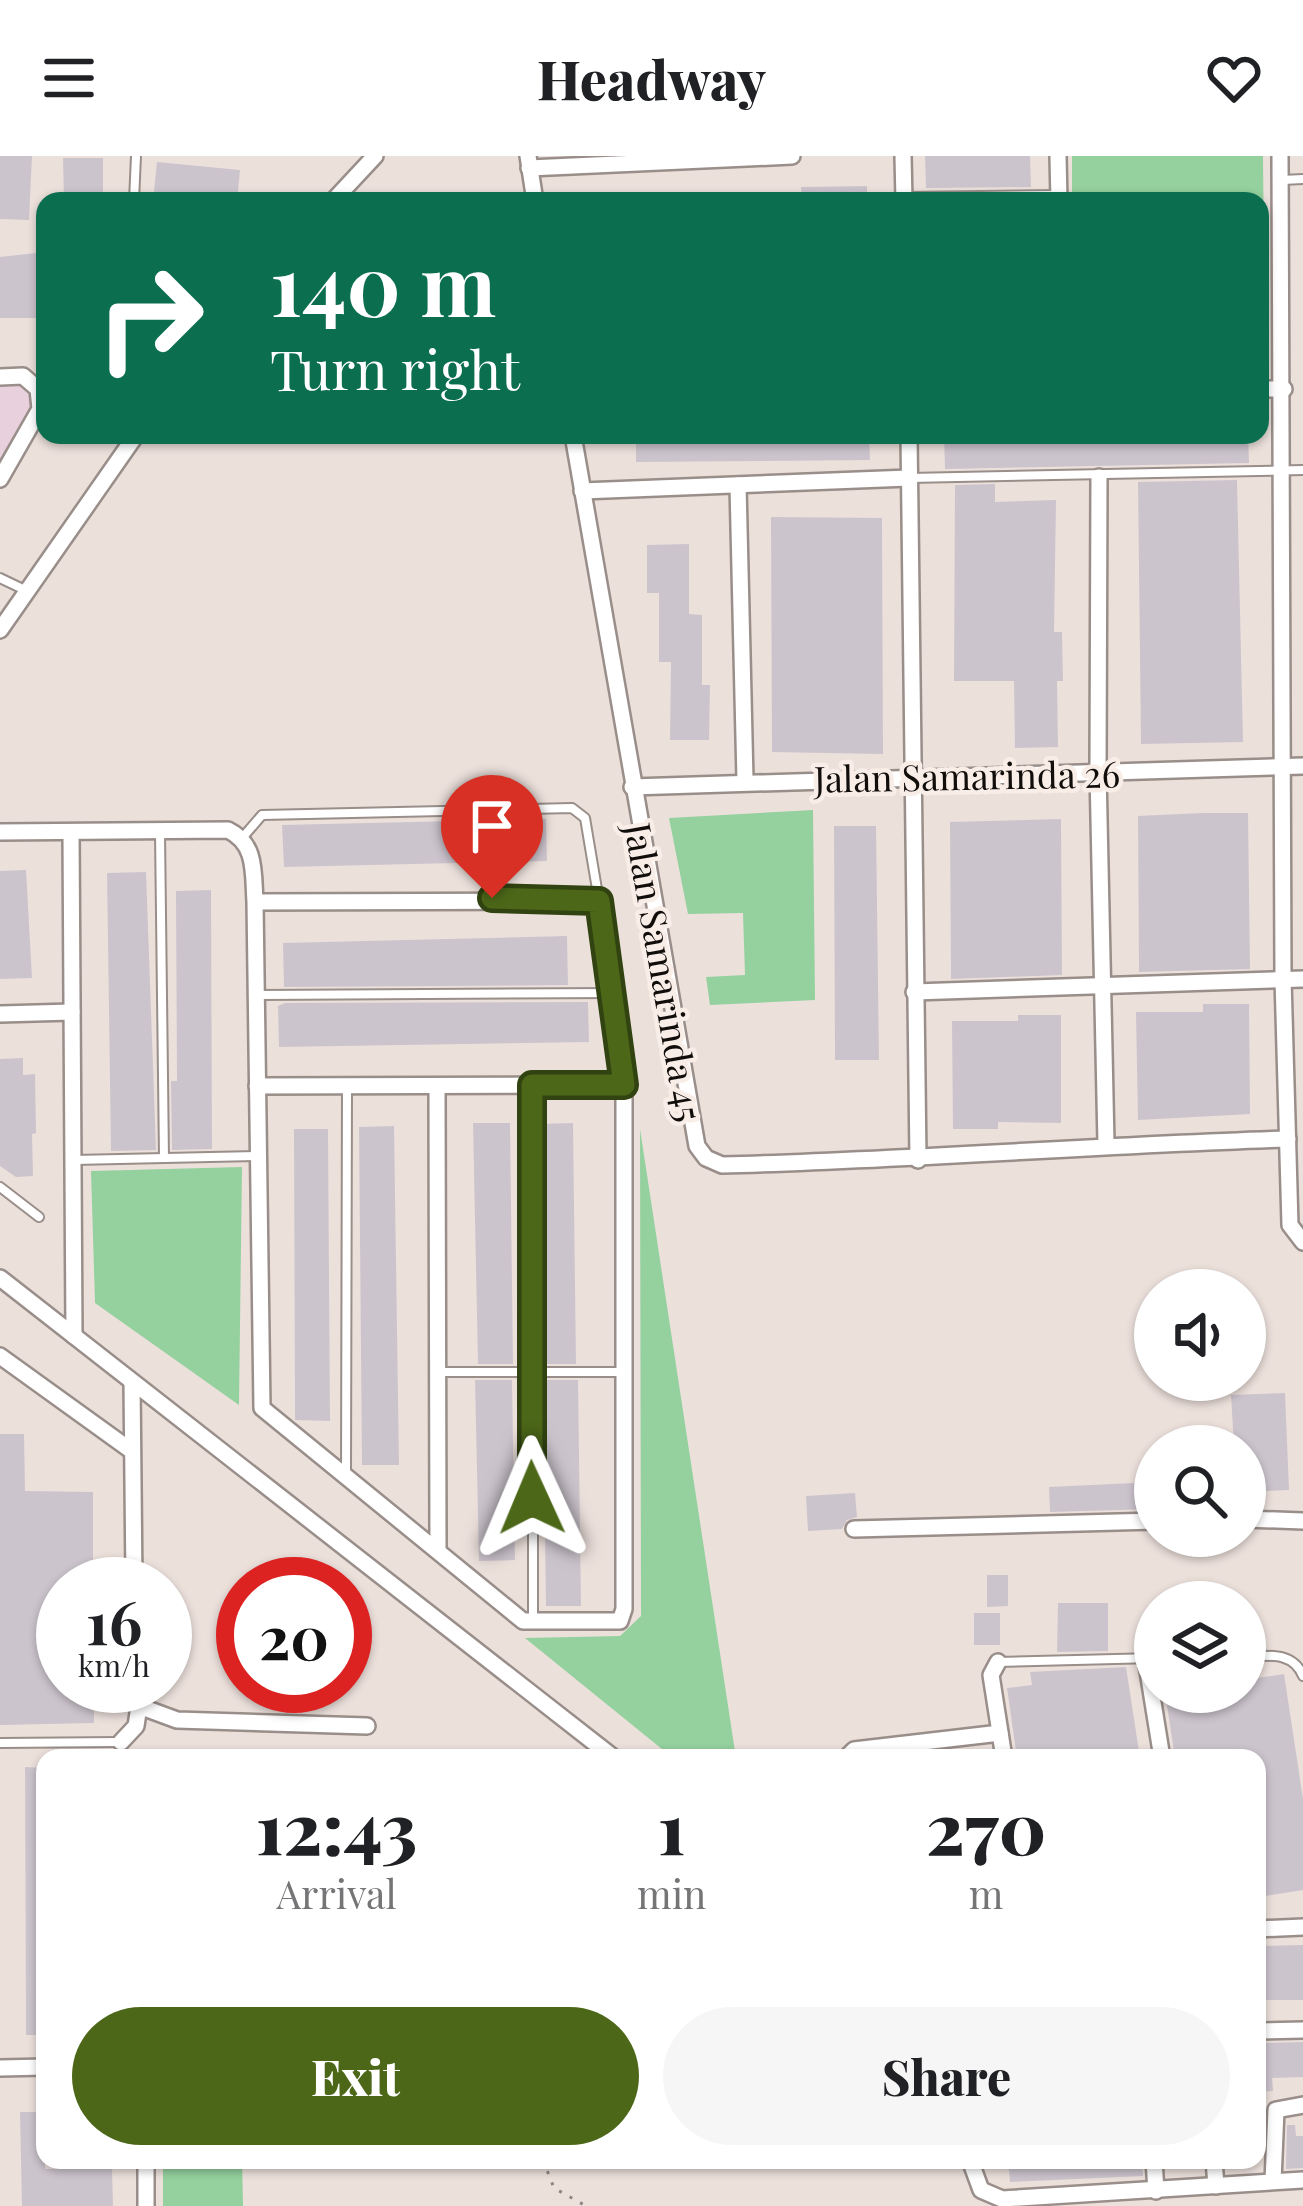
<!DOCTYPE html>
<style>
:root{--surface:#fff;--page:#f6f6f6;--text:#202124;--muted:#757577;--accent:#4c6718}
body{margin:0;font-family:"Playfair Display",serif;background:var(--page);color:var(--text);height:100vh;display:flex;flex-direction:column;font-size:45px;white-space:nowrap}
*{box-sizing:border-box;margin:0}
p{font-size:39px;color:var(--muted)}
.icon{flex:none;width:66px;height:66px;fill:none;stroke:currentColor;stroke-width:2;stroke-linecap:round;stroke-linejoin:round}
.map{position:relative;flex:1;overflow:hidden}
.drawer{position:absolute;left:36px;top:1593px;width:1230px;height:420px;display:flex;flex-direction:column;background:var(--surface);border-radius:24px;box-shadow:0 3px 9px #0004}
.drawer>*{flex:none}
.banner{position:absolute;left:36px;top:36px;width:1233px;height:252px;border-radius:24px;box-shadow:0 3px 9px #0004;background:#0b6e4f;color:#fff;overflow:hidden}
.controls{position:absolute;left:1134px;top:1113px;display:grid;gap:24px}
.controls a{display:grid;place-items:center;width:132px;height:132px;border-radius:50%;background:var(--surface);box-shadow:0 3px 9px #0004;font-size:60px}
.speed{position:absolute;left:36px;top:1401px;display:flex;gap:24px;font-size:60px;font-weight:700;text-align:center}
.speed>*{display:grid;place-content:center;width:156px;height:156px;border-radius:50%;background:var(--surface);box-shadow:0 3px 9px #0004;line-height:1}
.speed small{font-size:30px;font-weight:400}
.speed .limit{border:18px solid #d22;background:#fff;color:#111}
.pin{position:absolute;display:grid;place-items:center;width:102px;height:102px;color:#fff;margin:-123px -51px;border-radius:50% 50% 50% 0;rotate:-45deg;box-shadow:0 0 12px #0007}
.pin .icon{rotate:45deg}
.me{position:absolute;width:132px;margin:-66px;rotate:359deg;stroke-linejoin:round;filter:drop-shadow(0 0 9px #0008)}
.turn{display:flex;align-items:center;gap:42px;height:252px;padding:0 36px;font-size:54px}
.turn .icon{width:156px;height:156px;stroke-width:2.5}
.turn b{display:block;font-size:84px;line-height:102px}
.eta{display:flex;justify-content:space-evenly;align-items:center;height:204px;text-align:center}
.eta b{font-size:72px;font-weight:800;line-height:84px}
.button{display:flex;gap:24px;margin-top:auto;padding:24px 36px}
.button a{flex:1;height:138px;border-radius:72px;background:var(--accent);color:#fff;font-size:48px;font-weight:800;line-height:138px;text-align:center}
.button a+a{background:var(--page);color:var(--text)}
header{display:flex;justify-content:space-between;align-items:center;height:156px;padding:0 36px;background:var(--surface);font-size:54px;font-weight:800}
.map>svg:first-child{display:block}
</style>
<header><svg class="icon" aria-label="menu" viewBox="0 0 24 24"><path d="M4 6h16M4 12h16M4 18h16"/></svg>Headway<svg class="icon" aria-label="heart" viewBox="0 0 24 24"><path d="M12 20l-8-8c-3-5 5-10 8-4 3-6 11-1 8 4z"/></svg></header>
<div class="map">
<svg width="1303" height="2050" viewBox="0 0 1303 2050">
<rect width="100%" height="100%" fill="#ece0db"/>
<polygon fill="#e8d1dd" points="0,229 19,229 31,237 33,250 0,308"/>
<g fill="#94d19f">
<polygon points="1072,0 1263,0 1265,202 1260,202 1260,45 1072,45"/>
<polygon points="813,654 815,844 710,849 706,821 745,819 743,757 688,758 669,662"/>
<polygon points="640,973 736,1602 673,1602 525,1482 620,1480 641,1460"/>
<polygon points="242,1011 239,1249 95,1147 91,1015"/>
<polygon points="163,2004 242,2004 243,2050 163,2050"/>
</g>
<g fill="#ccc4cd">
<polygon points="0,0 32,0 29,64 0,63"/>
<polygon points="925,0 1030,0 1031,31 926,32"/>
<polygon points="63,2 103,2 103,45 64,45"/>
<polygon points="157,6 240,14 237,45 153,45"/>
<polygon points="867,30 867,45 802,45 801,31"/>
<polygon points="45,96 45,138 37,138 38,162 0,162 0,101"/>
<polygon points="636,279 869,279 870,304 636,306"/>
<polygon points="944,279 1248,279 1249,307 945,313"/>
<polygon points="1237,324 1243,586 1141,588 1138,326"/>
<polygon points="995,328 995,346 1056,344 1054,476 1062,476 1063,525 1057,525 1058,591 1015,592 1014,525 954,525 955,329"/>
<polygon points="771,361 882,362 883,598 772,596"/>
<polygon points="689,388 689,458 702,459 702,529 710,529 709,584 670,584 671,506 659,506 659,437 647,437 647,389"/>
<polygon points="1203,657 1248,657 1250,813 1139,816 1138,660"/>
<polygon points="546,663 547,705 284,711 282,669"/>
<polygon points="1061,663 1062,819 951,823 950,666"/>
<polygon points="834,670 876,670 879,904 835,904"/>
<polygon points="26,714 32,822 0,823 0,715"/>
<polygon points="146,716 156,994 111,995 107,717"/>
<polygon points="211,734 212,993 172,994 171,925 177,925 176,735"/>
<polygon points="567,780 568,829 284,831 283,787"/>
<polygon points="588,846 589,886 279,891 278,850 285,847"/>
<polygon points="1203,848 1249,848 1250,958 1138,964 1136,856 1203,856"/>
<polygon points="1018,859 1061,859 1061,967 998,966 998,973 953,973 952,865 1018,865"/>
<polygon points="23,902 23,919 35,918 36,977 32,978 33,1020 16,1021 0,1010 0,903"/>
<polygon points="473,967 510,967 513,1208 478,1208"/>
<polygon points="573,967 576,1208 543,1208 541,968"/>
<polygon points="394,970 399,1309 362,1309 359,971"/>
<polygon points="294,973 328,973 330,1265 295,1264"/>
<polygon points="475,1224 512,1224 515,1404 479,1405"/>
<polygon points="543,1224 578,1224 581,1450 546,1450"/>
<polygon points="1285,1237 1289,1334 1245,1336 1245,1290 1234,1290 1231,1239"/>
<polygon points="0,1278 24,1278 25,1335 93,1336 93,1428 63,1428 63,1530 94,1530 94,1567 0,1569"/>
<polygon points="1155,1326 1155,1353 1050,1356 1049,1331"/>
<polygon points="855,1337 857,1361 847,1364 842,1373 808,1375 806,1340"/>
<polygon points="987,1419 1008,1419 1008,1450 987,1451"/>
<polygon points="1058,1447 1108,1447 1108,1495 1057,1496"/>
<rect x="974" y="1457" width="26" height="32"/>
<polygon points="1126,1511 1140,1602 1017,1602 1007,1532 1032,1529 1030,1516"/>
<polygon points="1284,1518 1303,1643 1303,1734 1265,1740 1257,1687 1257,1602 1175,1602 1165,1536 1245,1536 1245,1524"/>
<polygon points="25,1611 45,1612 45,1879 26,1879"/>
<polygon points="1303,1789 1303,1844 1257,1844 1257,1790"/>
<polygon points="1303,1886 1303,1921 1272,1922 1273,1935 1257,1936 1257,1887"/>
<polygon points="20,1956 45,1956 45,2013 112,2013 113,2050 22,2050"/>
<polygon points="1287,1969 1295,1969 1296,1980 1303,1980 1303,2012 1286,2013"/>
<polygon points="1008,2004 1142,2004 1143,2020 1010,2026"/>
</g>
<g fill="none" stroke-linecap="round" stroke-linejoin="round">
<g stroke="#998e89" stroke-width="12">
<g id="service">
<polyline points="1282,24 1303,23"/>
<polyline points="906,41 1059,39"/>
<polyline points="134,45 136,0"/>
<polyline points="909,322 1303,314"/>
<polyline points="0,422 25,434"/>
<polyline points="160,677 164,1002"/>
<polyline points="243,681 262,659 572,652 585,662 599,745"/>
<polyline points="258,839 615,837"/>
<polyline points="533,931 533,1468"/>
<polyline points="74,1004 257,1000"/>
<polyline points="0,1031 39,1061"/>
<polyline points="439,1216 622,1216"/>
<polyline points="346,1318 347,931"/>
<path d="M1245 1500C1268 1500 1293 1495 1303 1520"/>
<polyline points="998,1506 1155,1502"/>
<polyline points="0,1587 120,1586"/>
</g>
</g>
<g stroke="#998e89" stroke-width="20">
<g id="minor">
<polyline points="528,0 535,45"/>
<polyline points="903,0 904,45"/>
<polyline points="1058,0 1059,45"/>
<polyline points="1280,0 1283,823 1290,1069 1303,1086"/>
<polyline points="529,12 792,0"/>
<polyline points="333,45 375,0"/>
<polyline points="0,221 23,220 38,233 40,253 0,323"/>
<polyline points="1260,233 1284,233"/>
<path d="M573 279 697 990 706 1002 722 1009C911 1004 1099 989 1288 983"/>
<polyline points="909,279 918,1004"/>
<polyline points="1099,321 1098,616 1106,988"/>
<polyline points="738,329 745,624"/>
<polyline points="582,335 909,322"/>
<polyline points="0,474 136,279"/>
<polyline points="632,631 1303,610"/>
<path d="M0 676 228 674C257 688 253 717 255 746L262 1252 523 1465H620L624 1453V897L599 745 255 746"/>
<polyline points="71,676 74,1180"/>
<polyline points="914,836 1303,823"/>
<polyline points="0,858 72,856"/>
<polyline points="257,930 624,929"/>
<polyline points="437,930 438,1395"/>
<polyline points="0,1122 614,1602"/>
<polyline points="0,1200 129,1293"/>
<polyline points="132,1226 134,1428"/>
<polyline points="1245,1363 1303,1365"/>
<polyline points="854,1373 1155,1365"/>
<polyline points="1146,1503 1162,1602"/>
<polyline points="998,1506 991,1519 1004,1602"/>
<polyline points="138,1530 139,1550 177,1564 367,1570"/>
<polyline points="121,1586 136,1570 139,1550"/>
<polyline points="846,1602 854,1594 1000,1577"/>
<polyline points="1257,1773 1303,1771"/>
<polyline points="1257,1875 1303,1874"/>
<polyline points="0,1912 45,1911"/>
<polyline points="146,2004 146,2050"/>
<polyline points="970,2004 981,2034 1002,2043 1303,2024"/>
<polyline points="1154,2004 1156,2035"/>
<polyline points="1214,2004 1216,2030"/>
<polyline points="1273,2025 1276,1954 1303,1949"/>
</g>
</g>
<polyline stroke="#908783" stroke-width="3" stroke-dasharray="3 9" stroke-linecap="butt" points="543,2004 554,2032 586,2050"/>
<use href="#service" stroke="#fff" stroke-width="8"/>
<use href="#minor" stroke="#fff" stroke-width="15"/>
</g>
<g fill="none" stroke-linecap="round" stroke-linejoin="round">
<g stroke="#314310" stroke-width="30">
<polyline id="route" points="492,742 599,745 624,929 532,929 532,1342"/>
</g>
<use href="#route" stroke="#4c6718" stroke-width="21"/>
</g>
<g text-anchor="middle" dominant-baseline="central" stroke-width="9" stroke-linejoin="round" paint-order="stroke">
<g font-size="36" fill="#110d0b" stroke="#f9ede8">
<text transform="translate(967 619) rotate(-1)">Jalan Samarinda 26</text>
<text transform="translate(665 816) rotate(80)">Jalan Samarinda 45</text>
</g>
</g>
</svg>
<div class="controls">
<a><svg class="icon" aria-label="sound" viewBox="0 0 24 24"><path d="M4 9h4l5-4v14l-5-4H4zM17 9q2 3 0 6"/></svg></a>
<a><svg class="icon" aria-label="search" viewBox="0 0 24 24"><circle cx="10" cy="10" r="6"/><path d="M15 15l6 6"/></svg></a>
<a><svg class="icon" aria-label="layers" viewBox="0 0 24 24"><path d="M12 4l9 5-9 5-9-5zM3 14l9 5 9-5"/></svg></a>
</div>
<div class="speed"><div>16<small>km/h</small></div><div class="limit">20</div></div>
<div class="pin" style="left:492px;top:742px;background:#d93025"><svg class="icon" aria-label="arrive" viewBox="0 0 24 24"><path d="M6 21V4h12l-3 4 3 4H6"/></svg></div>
<svg class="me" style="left:532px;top:1342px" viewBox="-20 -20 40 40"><path d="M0-17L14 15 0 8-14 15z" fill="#4c6718" stroke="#fff" stroke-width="4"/></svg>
<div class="banner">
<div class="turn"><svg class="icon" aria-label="right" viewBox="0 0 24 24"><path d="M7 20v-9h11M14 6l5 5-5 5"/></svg><div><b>140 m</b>Turn right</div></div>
</div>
<section class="drawer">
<div class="eta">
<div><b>12:43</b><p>Arrival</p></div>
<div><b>1</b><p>min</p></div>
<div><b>270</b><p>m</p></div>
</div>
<div class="button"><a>Exit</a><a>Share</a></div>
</section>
</div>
